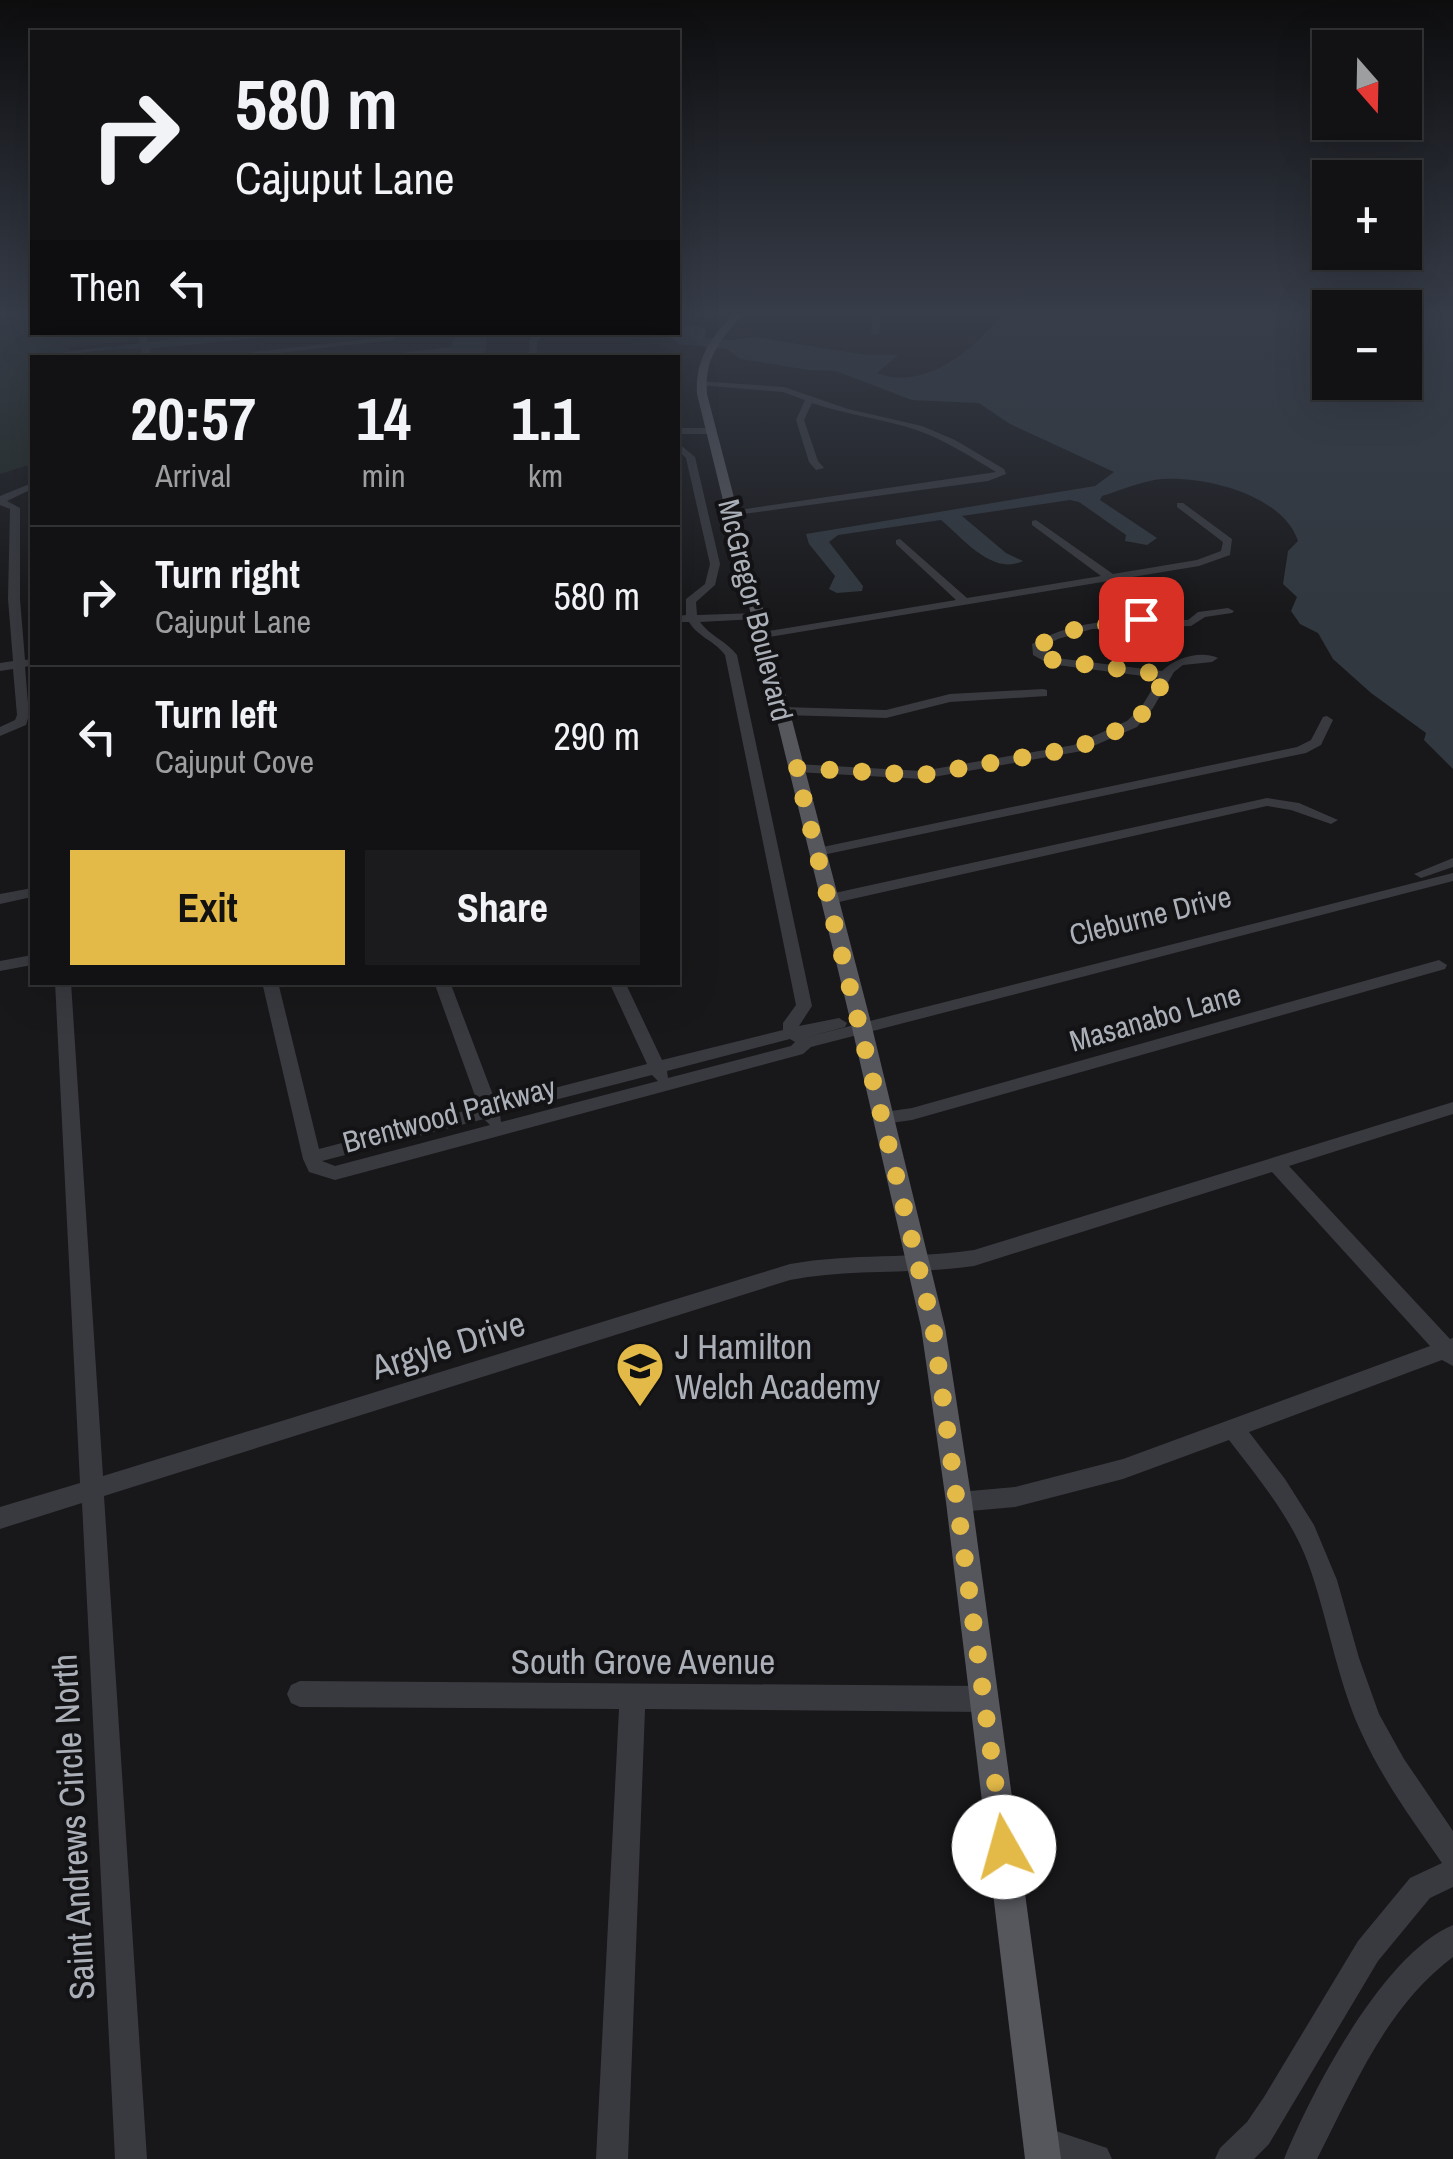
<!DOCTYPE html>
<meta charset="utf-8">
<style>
:root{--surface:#121214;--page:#1b1b1d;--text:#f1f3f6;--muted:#9c9ea0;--line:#313234;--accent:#e3b947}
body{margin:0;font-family:"Archivo Narrow",sans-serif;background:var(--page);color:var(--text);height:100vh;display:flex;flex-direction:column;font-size:38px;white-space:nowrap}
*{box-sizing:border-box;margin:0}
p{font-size:32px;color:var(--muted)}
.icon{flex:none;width:55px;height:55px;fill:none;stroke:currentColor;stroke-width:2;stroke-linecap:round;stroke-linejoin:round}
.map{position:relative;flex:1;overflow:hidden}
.details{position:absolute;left:30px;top:355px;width:650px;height:630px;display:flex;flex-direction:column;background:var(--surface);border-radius:0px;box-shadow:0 10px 40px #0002,0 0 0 2px var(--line)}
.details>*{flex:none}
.banner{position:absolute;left:30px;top:30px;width:650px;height:305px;border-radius:0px;box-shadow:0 10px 40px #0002,0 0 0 2px var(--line);background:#121214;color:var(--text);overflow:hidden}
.needle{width:65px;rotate:160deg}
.buttons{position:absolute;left:1312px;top:30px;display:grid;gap:20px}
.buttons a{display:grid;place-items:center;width:110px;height:110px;border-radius:0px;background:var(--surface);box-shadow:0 10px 40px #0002,0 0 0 2px var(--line);font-size:50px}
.pin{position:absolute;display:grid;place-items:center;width:85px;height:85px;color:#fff;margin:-42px;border-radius:20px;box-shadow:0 5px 15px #0006}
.me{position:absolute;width:110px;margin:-55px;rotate:353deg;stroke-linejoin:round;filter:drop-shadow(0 0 8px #0008)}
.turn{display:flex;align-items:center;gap:35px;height:210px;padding:0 40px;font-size:45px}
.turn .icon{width:130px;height:130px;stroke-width:2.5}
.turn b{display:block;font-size:70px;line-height:85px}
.then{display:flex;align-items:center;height:95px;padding:0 40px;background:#0003;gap:20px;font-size:38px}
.eta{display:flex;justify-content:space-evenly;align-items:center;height:170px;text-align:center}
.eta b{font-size:60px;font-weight:800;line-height:70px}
.primary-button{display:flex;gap:20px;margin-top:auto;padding:20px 40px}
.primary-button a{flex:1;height:115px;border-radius:0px;background:var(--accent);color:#111;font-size:40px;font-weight:800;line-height:115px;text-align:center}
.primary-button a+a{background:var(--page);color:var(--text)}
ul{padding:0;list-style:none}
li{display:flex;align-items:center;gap:30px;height:140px;padding:0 40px;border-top:2px solid var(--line)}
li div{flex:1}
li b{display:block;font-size:38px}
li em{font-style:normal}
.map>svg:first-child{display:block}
</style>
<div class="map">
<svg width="1453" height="2159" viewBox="0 0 1453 2159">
<rect width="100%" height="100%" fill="#18181a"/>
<polygon fill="#222a24" points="32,320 32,332 126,333 128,341 69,348 70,357 32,358 32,464 0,474 0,323"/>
<g fill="#31383f">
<path d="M1002 313H1330V382H1405V313H1453V769L1424 740 1426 733 1371 693 1333 659 1318 633 1300 624 1291 611 1297 597 1283 584 1288 551 1298 541C1283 495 1206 476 1162 479 1141 481 1122 490 1102 496L1100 500 1157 538 1147 545 1125 541 1126 535 1079 502 1070 500 962 516 1006 553 1023 561C992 576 963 538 941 520L838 535 829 542 863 586 862 591 837 593 829 589 835 576 809 544 806 534 1095 486 1114 472 1010 424 979 403 912 400 836 371 809 370 740 359 727 349 679 344 665 333 678 332V321L706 329 705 338 732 340 756 337 865 355H898L877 373C924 392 976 349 1002 313Z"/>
<polygon points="216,333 308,333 157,348 90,350"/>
<polygon points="457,333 487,333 485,357 366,357 451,347"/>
</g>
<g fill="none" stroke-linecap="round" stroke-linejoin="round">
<polygon fill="#31383f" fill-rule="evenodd" points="110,346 112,349 44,357 41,355"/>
<g fill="#393a3f" fill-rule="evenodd">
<polygon points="875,313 880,315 879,333 875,335 871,333 872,315"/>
<polygon points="137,332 145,332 152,358 144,358"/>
<polygon points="537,332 545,332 537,341 537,358 529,358 529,340"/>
<polygon points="396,336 393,340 233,358 202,358"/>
<path d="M697 381 784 387 848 409 922 426 955 440 1004 469 1006 474 988 481 728 516V512L732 511 996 472C971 457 947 441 919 431 885 419 847 415 812 403L804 420 818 461 824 468 816 470 809 462 796 420 805 400 783 392 700 385Z"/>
<polygon points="678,428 711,428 715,431 711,434 678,434"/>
<path d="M678 443 695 457 720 564 715 585 696 602 697 615 757 613 763 616 757 619 700 622C709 635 726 641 737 655L812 1006 799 1026 839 1018 847 1023 845 1027 807 1037 1453 873V881L811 1047 803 1054 335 1180 309 1172 303 1159 262 982H278L319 1149 479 1107 434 982H450L496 1103 647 1064 609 982H625L662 1060 783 1030V1023L796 1005 725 655C715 641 698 637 689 622H678V616L686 615V599L705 584 710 564 686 458 678 450ZM790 1039 795 1042 791 1046 668 1078 667 1071ZM652 1075 658 1081 501 1122 500 1114ZM484 1119 490 1125 335 1166 322 1161Z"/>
<polygon points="32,483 32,489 7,501 20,508 20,599 25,660 32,659 32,665 25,667 29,715 26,725 0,736 0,727 15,720 17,715 13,669 0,671 0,663 13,661 8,599 10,509 0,505 0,496"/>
<polygon points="1177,503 1183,503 1232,539 1230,555 1199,566 763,638 757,635 763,632 956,600 896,544 896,540 900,539 967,598 1101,576 1032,525 1032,521 1036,520 1113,574 1197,560 1221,551 1223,542 1177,507"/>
<path d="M1228 608 1234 611 1232 613 1205 617 1191 626 1092 629 1058 639 1042 647 1056 658 1162 671C1176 657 1201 650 1218 658L1212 662 1183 665 1174 672 1153 708 1137 727 1082 751 922 779 796 772 789 768 796 764 922 771 1074 745 1127 721 1142 706 1159 678 1049 664 1033 655 1032 644C1081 616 1133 619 1188 620L1198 612Z"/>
<polygon points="1043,689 1047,690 1047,696 950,702 886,718 782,715 776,711 782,707 886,710 950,694"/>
<polygon points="1327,716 1333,720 1321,745 1306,753 818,856 811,852 818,848 1297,747 1311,740 1323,717"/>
<polygon points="1267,798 1299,803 1338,820 1331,824 1291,810 1267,806 830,904 822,899 830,894"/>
<polygon points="1453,858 1453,867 1421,878 1414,874"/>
<polygon points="32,888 32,897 0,904 0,894"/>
<polygon points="32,955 32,965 0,971 0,961"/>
<polygon points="1439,960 1447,965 1445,969 912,1120 884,1124 875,1118 884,1112 912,1108"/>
<path d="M55 982H71L103 1476 790 1264C851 1253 913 1259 974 1250L1453 1102V1114L1289 1166 1450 1339 1453 1338V1366L1442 1360 1249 1432 1285 1479 1314 1525 1337 1580 1359 1658 1379 1714 1404 1759 1453 1831V1887L1430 1898 1378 1961 1269 2144 1254 2159H1215L1220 2148 1247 2122 1264 2097 1358 1941 1410 1878 1442 1863C1413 1821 1382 1779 1361 1732 1336 1677 1328 1618 1308 1563 1291 1517 1258 1478 1229 1440L1123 1479 1015 1507 959 1512 951 1509 947 1502 951 1495 959 1492 1015 1487 1123 1459 1430 1346 1272 1172 974 1266C913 1275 851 1268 790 1280L104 1496 147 2159H115L82 1503 0 1529V1507L80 1483Z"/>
<polygon points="300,1681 985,1686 994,1690 998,1699 994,1708 985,1712 645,1709 628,2159 596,2159 619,1709 300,1707 291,1703 287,1694 291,1685"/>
<path d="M1453 1925V1957C1386 2007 1354 2087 1317 2159H1284C1312 2091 1383 1954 1453 1925Z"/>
<polygon points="1041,2126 1107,2148 1112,2159 1045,2159 1030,2153 1025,2142 1030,2131"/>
</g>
<path fill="#56575d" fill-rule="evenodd" d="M736 313H745C721 338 704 357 707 394L870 1019 945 1327 972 1502 1061 2159H1025L946 1502 921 1327 850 1019 697 394C695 359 711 336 736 313Z"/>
</g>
<linearGradient id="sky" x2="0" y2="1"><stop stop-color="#0d0d0e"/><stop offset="0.51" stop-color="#373d49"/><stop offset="1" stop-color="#373d49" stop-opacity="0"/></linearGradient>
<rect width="1453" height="615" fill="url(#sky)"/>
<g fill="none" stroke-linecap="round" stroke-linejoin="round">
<polyline stroke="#e3b947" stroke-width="18" stroke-dasharray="0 32.4" points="1004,1847 933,1326 796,768 922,775 1076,748 1132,724 1148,708 1167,675 1053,660 1037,652 1036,646 1074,630 1141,619"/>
</g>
<defs>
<g id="school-pin" transform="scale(2.5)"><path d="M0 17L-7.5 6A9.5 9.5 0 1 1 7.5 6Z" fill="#e3b947" stroke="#131315"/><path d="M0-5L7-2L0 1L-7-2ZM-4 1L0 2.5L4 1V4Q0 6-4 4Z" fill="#111"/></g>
</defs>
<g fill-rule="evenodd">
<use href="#school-pin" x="640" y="1366"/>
</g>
<g text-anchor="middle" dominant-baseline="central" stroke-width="8" stroke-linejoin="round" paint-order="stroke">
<g font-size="30" fill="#abafb8" stroke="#131315">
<text transform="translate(756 610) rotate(76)">McGregor Boulevard</text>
<text transform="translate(1150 915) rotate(-14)">Cleburne Drive</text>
<text transform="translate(1155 1017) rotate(-16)">Masanabo Lane</text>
<text transform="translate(449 1114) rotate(-15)">Brentwood Parkway</text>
</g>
<g font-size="35" fill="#abafb8" stroke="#131315">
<text transform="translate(448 1345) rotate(-17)">Argyle Drive</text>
<text x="643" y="1661">South Grove Avenue</text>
<text transform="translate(73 1827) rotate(-93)">Saint Andrews Circle North</text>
</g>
<g font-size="35" fill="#abafb8" stroke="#131315" text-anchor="start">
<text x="675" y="1346">J Hamilton<tspan x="675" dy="40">Welch Academy</tspan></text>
</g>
</g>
</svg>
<div class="buttons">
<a><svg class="needle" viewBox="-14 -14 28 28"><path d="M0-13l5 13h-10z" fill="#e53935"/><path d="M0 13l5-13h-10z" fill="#9c9ea0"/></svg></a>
<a>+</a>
<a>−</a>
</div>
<div class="pin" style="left:1141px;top:619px;background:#d93025"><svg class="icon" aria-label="arrive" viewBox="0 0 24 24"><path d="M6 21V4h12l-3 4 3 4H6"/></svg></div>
<svg class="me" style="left:1004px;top:1847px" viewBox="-20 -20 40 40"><circle r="19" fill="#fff"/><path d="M0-13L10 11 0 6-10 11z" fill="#e3b947"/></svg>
<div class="banner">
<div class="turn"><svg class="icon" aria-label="right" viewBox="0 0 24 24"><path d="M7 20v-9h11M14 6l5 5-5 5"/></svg><div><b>580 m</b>Cajuput Lane</div></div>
<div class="then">Then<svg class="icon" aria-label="left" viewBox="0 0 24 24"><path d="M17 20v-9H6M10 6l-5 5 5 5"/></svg></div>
</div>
<section class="details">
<div class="eta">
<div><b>20:57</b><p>Arrival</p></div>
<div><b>14</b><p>min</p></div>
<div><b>1.1</b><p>km</p></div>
</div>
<ul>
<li><svg class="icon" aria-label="right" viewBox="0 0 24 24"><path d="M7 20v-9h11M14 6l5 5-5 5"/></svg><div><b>Turn right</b><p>Cajuput Lane</p></div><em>580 m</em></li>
<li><svg class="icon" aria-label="left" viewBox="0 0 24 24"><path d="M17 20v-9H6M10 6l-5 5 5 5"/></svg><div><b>Turn left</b><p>Cajuput Cove</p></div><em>290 m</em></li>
</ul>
<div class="primary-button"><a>Exit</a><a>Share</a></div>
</section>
</div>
